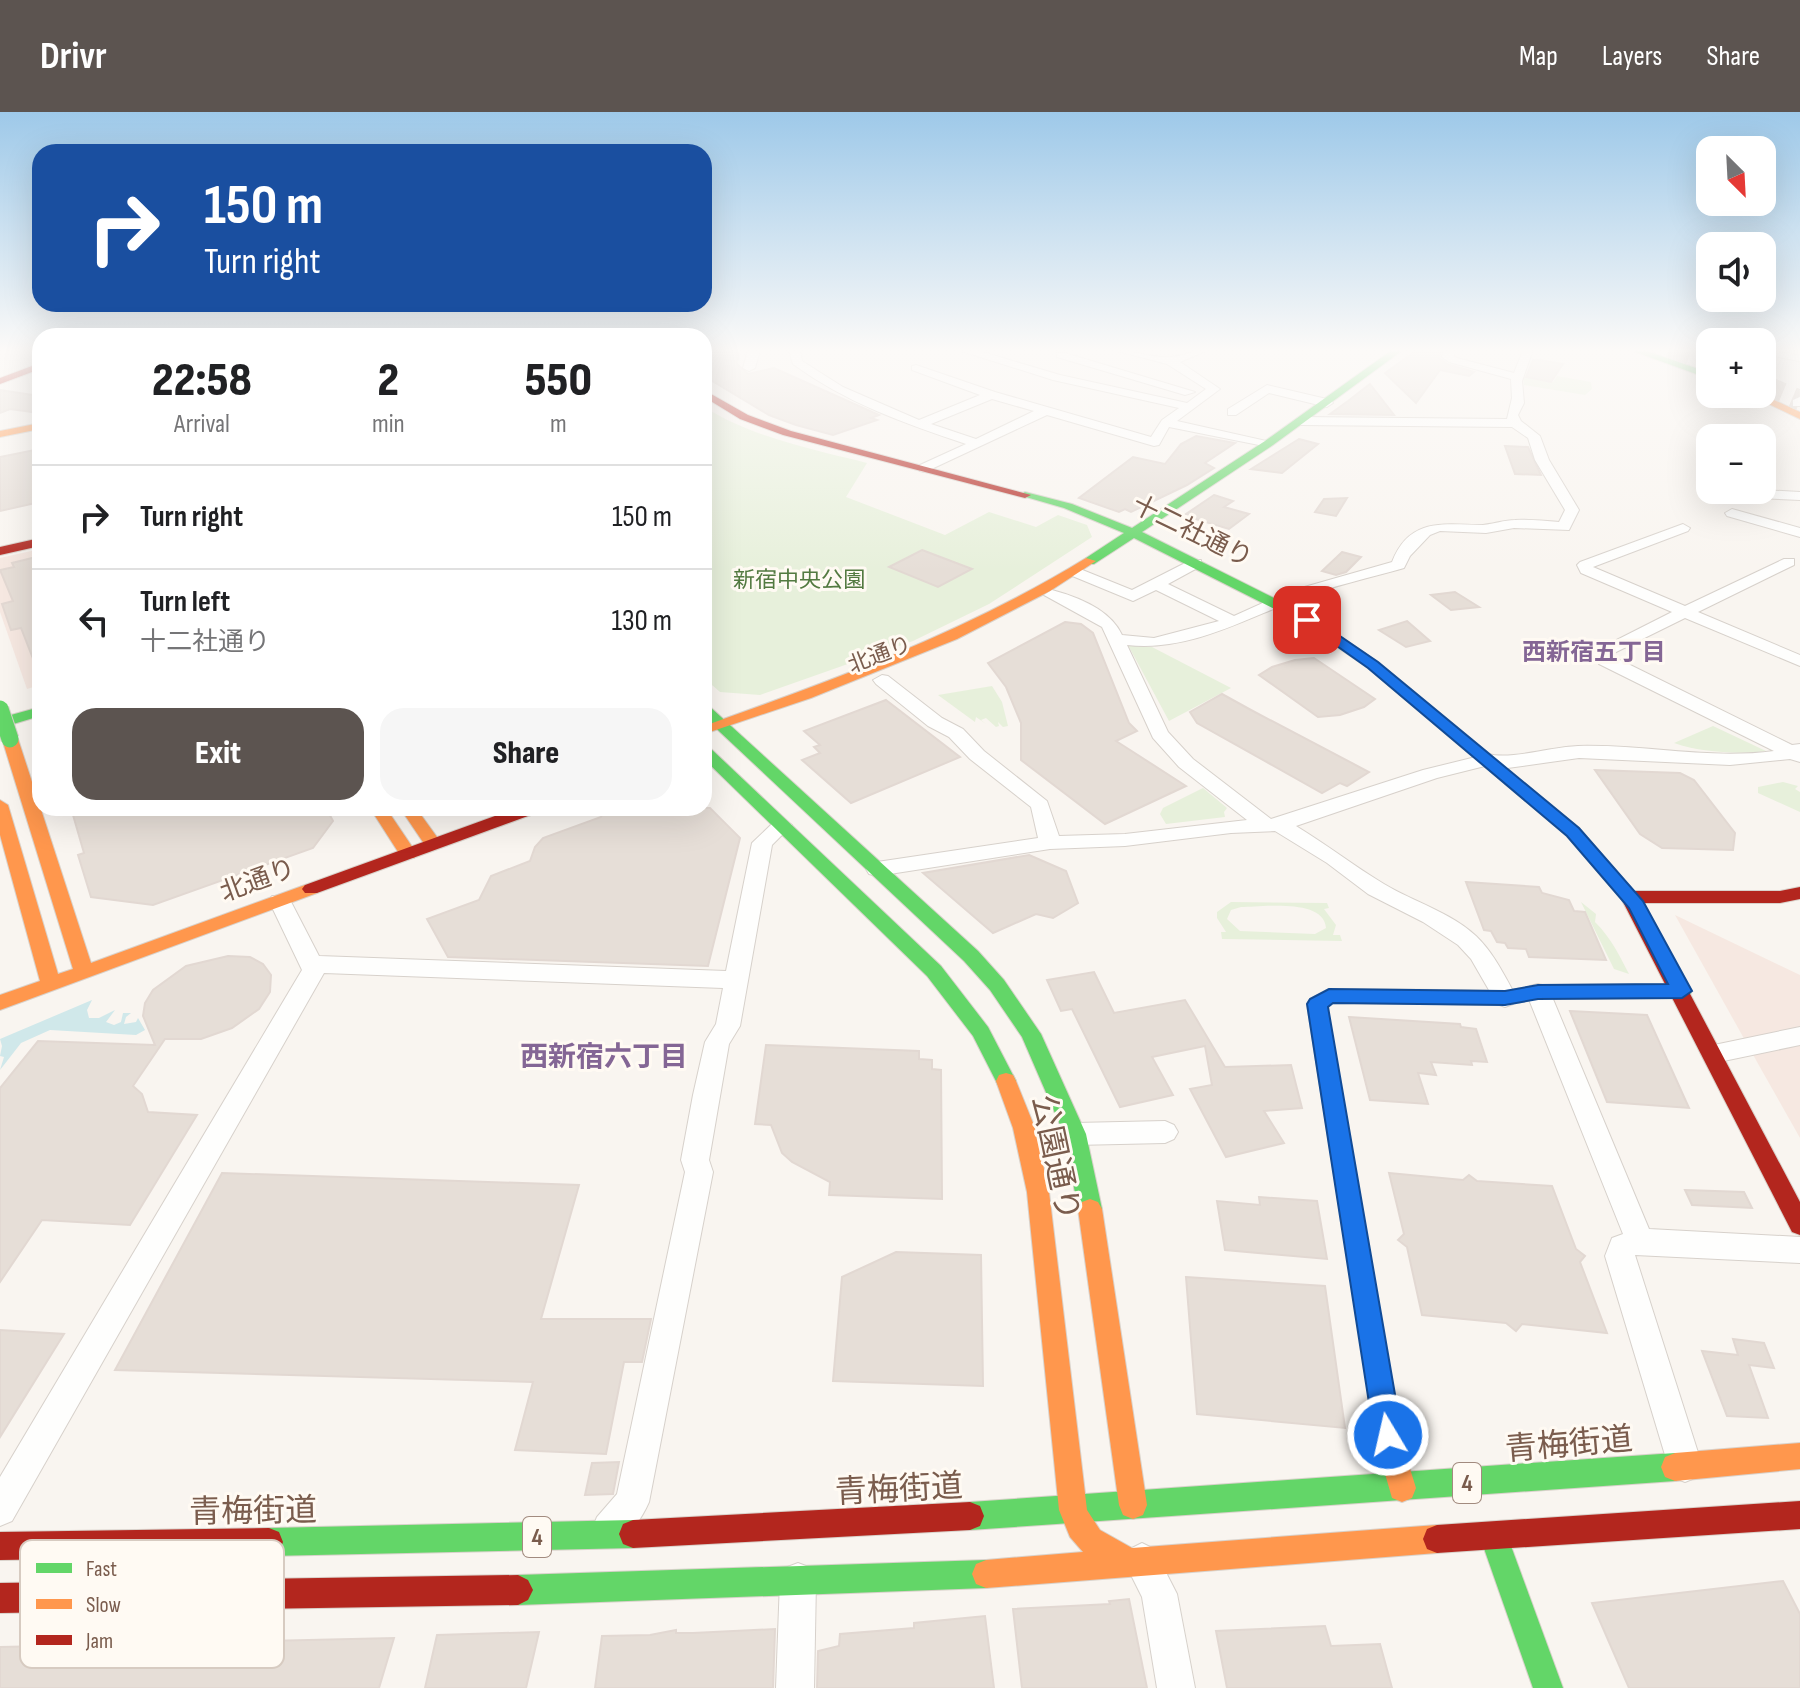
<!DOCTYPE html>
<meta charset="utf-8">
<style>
:root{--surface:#fff;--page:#f6f6f6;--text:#202124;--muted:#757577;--line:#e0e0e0;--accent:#5c5450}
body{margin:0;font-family:"Sofia Sans Condensed","Noto Sans JP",sans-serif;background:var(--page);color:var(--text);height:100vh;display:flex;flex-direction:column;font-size:30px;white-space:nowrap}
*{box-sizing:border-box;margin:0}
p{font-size:26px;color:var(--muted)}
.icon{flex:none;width:44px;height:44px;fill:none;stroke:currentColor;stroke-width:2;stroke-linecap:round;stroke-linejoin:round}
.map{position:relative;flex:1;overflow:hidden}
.sheet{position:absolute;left:32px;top:216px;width:680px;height:488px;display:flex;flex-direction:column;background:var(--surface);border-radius:24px;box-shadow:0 8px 32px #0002}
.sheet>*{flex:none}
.guide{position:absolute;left:32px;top:32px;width:680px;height:168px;border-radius:24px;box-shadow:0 8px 32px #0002;background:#1a4fa0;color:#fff;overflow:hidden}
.needle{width:52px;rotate:156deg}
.controls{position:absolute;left:1696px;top:24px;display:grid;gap:16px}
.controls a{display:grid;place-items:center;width:80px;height:80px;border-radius:16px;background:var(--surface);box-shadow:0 8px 32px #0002;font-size:40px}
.pin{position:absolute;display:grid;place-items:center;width:68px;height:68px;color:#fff;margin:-34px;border-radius:16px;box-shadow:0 4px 12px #0006}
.me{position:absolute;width:88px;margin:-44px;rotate:351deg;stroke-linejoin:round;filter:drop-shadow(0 0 6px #0008)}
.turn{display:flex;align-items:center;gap:28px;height:168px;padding:0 40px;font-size:36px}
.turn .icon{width:104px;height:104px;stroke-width:2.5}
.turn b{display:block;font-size:56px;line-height:68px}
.eta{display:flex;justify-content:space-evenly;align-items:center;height:136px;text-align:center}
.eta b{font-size:48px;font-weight:800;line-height:56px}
.action{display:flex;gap:16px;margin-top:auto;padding:16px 40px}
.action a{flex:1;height:92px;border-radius:24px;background:var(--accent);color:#fff;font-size:32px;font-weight:800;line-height:92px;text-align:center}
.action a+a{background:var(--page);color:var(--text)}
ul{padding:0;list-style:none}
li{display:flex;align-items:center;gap:24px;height:104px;padding:0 40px;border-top:2px solid var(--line)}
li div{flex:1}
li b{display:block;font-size:30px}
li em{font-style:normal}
header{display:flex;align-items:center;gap:48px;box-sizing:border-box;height:112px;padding:0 40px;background:var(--accent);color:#fff}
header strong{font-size:38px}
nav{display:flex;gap:44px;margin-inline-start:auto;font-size:28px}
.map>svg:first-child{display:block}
</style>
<header>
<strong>Drivr</strong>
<nav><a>Map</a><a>Layers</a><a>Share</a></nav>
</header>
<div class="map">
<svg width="1800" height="1576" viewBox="0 0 1800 1576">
<rect width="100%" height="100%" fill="#f9f5f0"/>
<g fill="#f6e8e1">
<polygon points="40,437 40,573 27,577 0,500 0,446"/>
<polygon points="1675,803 1800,863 1800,1026 1761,957"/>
</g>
<g fill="#e7f0db" fill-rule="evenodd">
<polygon points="1557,264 1591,270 1592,277 1585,283 1524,273 1523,265 1553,270"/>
<path d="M704 295C754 326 811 337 867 351L846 385 945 423 989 400 1036 415 1058 403 1087 413 1092 425 989 492 913 529 760 583 720 580 704 566Z"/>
<polygon points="1128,533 1152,535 1231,576 1169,609"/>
<polygon points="992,574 1002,590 1008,614 1003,615 998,610 999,614 996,615 986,606 981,608 986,612 976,605 975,610 938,583"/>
<path d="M1713 614 1766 639C1740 643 1699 640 1674 631Z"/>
<polygon points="1783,670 1798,674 1795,677 1800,680 1800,700 1758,681 1758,675"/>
<polygon points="1203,676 1227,696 1224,700 1225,705 1166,712 1160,702 1163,696"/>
<path d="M1231 790 1327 791 1329 796 1324 797 1336 813 1333 823H1340L1342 829 1222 827 1221 820H1226L1217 806V800ZM1241 795C1263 795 1324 786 1326 816L1315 822 1240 819 1227 807 1231 798Z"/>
<path d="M1581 790 1596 802 1595 810C1612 827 1619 843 1629 862L1614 857Z"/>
</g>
<polygon fill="#d0e8ea" points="92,888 87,898 89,906 99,906 115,898 106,910 114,913 121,910 123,901 131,901 126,905 124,912 136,910 138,906 145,918 136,923 50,918 21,931 0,958 4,945 0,944 2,934 0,927"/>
<g fill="#e6ded7" stroke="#e2d8d2" stroke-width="2">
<polygon points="704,238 731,238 740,242 736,251 748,262 774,256 879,303 871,306 877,308 833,323 796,313 769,303 704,264"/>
<polygon points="1417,238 1441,238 1439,246 1447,252 1474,260 1469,264 1440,258 1416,291 1385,261"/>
<polygon points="1533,248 1539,248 1563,252 1551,270 1526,265"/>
<polygon points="1370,272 1394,303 1330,302 1348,289"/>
<polygon points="0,278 40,284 40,301 10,297 0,301"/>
<polygon points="1196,324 1235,331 1205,351 1214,356 1187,373 1131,400 1125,397 1119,400 1079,386 1133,345 1165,352 1181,332"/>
<polygon points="1299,327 1318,332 1282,361 1251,357"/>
<polygon points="1505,334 1528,335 1541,363 1515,362"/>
<polygon points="40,337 40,390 0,399 0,345"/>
<polygon points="1214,383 1233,389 1224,395 1249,402 1229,417 1189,405 1191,403 1186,402"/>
<polygon points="1347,386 1336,404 1315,400 1324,387"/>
<polygon points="922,438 972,457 938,475 889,455"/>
<polygon points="1342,440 1361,445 1346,460 1336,463 1322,459"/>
<polygon points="40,444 40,562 39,562 21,516 11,518 2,492 13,489 0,458 14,455 12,451"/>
<polygon points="1455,480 1479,495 1451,498 1431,483"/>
<polygon points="1407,509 1430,529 1406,535 1379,518"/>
<polygon points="1065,510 1081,512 1093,521 1129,611 1137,619 1116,629 1186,674 1105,712 1021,648 1021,611 1006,575 988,551"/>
<polygon points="1314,546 1375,587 1364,595 1340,603 1318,605 1259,563 1272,555 1295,548"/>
<polygon points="1222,582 1251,598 1369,660 1347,674 1340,671 1322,681 1197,611 1190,600"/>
<polygon points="886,588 960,645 851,691 802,648 820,641 814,635 820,633 804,619"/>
<polygon points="1595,658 1680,661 1694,668 1735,721 1733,738 1662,736 1640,722"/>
<polygon points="71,696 326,696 333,709 313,736 153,793 91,785 78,743 84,741"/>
<polygon points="605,696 710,696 740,726 708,854 448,845 427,807 479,788 491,764 530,749 535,735 543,726 601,705"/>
<polygon points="1029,743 1066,759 1078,791 1053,806 1036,802 993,821 923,761"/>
<polygon points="1466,770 1539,775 1542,781 1569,788 1574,799 1585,800 1606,848 1529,845 1526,837 1508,836 1505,831 1497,830 1491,819 1484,818"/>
<polygon points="228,844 250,845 263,852 271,863 270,880 259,897 232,916 201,927 165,927 133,974 142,982 148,1000 197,1003 130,1113 42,1108 0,1170 0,976 38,929 155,933 143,904 145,891 153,878 186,854"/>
<polygon points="1094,860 1114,901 1185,888 1225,955 1291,953 1302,996 1264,999 1284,1031 1226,1045 1190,977 1212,973 1205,934 1152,945 1173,983 1120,995 1072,897 1061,899 1047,868"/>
<polygon points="1570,899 1647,903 1689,996 1607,990"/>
<polygon points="1349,905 1460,912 1461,915 1476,917 1487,950 1471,949 1472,953 1431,950 1436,963 1418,961 1428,992 1370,988"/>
<polygon points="766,933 919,939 919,947 932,948 932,957 941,958 942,1087 829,1083 830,1070 792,1050 782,1041 771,1013 755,1012"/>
<polygon points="222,1061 579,1073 541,1207 651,1207 642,1250 624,1250 606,1342 515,1338 533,1270 115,1258"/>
<polygon points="1389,1061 1463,1068 1469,1063 1477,1069 1552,1074 1576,1137 1585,1144 1580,1150 1607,1221 1522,1212 1516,1219 1506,1211 1422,1203 1407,1135 1398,1128 1404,1122"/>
<polygon points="1685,1078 1744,1080 1752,1096 1692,1093"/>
<polygon points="1259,1085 1317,1089 1327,1147 1225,1138 1217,1089 1260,1093"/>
<polygon points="896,1140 981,1143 983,1274 833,1269 842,1165"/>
<polygon points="1186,1165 1325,1174 1345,1316 1197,1302"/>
<polygon points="0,1218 64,1222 0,1325"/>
<polygon points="1733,1227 1764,1231 1774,1256 1749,1253 1768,1306 1727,1304 1702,1239 1738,1243"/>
<polygon points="619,1350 613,1382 585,1383 592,1351"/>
<polygon points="1783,1469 1800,1502 1800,1576 1629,1576 1592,1491"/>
<polygon points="1129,1487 1147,1576 1022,1576 1013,1497 1110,1492 1109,1489"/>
<polygon points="985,1504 994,1576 817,1576 818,1539 839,1534 840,1522 914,1516 914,1511"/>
<polygon points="1325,1514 1331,1534 1380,1532 1392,1576 1227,1576 1216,1519"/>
<polygon points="775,1517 773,1576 595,1576 602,1524 650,1523 676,1518 676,1521 693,1521"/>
<polygon points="539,1520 526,1576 425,1576 437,1523"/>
<polygon points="394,1526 379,1576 0,1576 0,1535"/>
</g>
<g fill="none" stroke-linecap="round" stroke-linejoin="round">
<g stroke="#d9cfc7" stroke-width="22" stroke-dasharray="22 11" stroke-linecap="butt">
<polyline points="1668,238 1710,252"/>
<polyline points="1762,273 1800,289"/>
</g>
<g stroke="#d7d1cb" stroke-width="2">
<g id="street">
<polygon points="748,238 760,238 755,256 749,259 743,256"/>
<path d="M789 238H800L802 249 843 275 919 308 980 283 912 258V254L916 253 995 280 1151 325 1162 308 1179 296 1053 268 958 238H976L1060 263 1187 291 1206 277 1167 252 1114 238C1132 238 1156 247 1171 245 1184 244 1195 238 1208 238L1180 250 1220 277 1177 309 1275 331 1269 335 1169 315 1159 333 1154 334 1047 303 925 360 920 359V353L966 332C904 311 846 291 793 252ZM992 287 1034 299 976 327 931 312Z"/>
<path d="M1444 238H1455L1454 244 1457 246 1514 261 1523 238H1533L1522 269 1524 291 1518 303 1521 309 1540 324 1549 348 1579 398 1569 418 1514 416 1486 421 1440 419 1430 423 1410 444 1404 456C1369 466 1332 474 1298 487 1243 508 1188 540 1127 533L1168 620 1193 647 1271 707 1423 658 1488 642C1511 648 1551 635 1578 634 1644 632 1709 648 1774 639L1599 552 1591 541 1672 500 1581 461 1577 453 1580 450 1683 412 1690 416 1688 419 1593 455 1685 494 1784 447H1794V453L1698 500 1800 543V554L1685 506 1610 543 1792 633 1800 632V650L1790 647 1730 653 1579 646 1493 658 1485 654 1437 666 1296 714C1326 732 1354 754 1384 772 1414 790 1450 800 1476 824 1494 841 1505 865 1517 886L1513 892 1505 895 1497 892 1471 847 1458 833 1423 810 1368 782 1327 751 1275 719 1231 721 1125 734 1050 737 877 764 869 762 866 757 869 752 877 750 1038 726 1031 695 970 647 949 625 928 614 876 572 873 568 882 563 888 564 942 606 963 617 984 639 1047 689 1059 724 1125 722 1247 708 1179 655 1153 626 1102 515 1044 483 1052 478C1078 485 1111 498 1122 523L1154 526 1219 509 1156 478 1133 489 1070 463V457H1080L1132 478 1191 448H1201V454L1168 472 1234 504 1287 480 1392 450C1410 404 1445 413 1483 413 1494 412 1504 408 1515 408 1529 407 1544 409 1559 410L1565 398 1535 348 1528 326 1512 315 1301 313 1295 309 1301 305 1507 307 1512 286 1511 267 1449 250 1442 245Z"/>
<polygon points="1762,238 1800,243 1800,249 1762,242"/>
<polygon points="1057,241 1065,241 1195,280 1185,283 1057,245"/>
<polygon points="1267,273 1331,288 1333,291 1327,295 1269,281 1236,303 1228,303 1228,297"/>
<polygon points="1800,285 1800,294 1793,294 1793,288"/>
<polygon points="1761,378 1800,380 1800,388 1757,386 1750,382"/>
<polygon points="1732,397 1800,416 1800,425 1727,404 1725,401"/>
<path d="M782 707 792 713 772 733 740 914 729 932 709 1048 713 1060 649 1390C641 1408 628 1427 609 1434L597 1429 592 1417 597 1405 617 1382 685 1060 681 1048 693 983 705 930 716 912 723 876 324 861 12 1409 0 1414V1365L302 858 269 789 272 784H288L319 844 726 859 752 731 775 709Z"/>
<polygon points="1538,872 1546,874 1550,880 1649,1117 1800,1125 1800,1151 1635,1143 1702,1353 1697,1365 1685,1370 1673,1365 1668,1353 1605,1144 1612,1126 1623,1122 1526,880 1530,874"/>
<polygon points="1800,915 1800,933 1714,951 1705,949 1701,942 1705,935 1714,933"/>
<polygon points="1165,1009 1174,1013 1178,1020 1174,1027 1165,1031 1075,1033 1066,1029 1062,1022 1066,1015 1075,1011"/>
<polygon points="1142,1431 1154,1437 1177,1482 1195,1576 1157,1576 1142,1485 1124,1449 1130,1437"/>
<polygon points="798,1451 811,1456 816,1469 814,1576 776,1576 780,1469 785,1456"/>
</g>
</g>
<g stroke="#d9d2cb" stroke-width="2">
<g id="fast">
<polygon points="1392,238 1403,238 1273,333 1142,420 1312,505 1378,550 1579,716 1636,782 1639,786 1636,790 1624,790 1567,724 1368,556 1302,511 1134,426 1094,452 1086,452 1086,446 1124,421 1064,396 1019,383 1025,380 1072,392 1132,416 1265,329"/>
<polygon points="1630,238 1644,238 1710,261 1710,267"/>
<polygon points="704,593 709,594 978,839 1004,868 1041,922 1086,1022 1102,1097 1098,1104 1090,1107 1082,1104 1078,1097 1064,1022 1022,925 990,878 964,849 704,605"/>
<polygon points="40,595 40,604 0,616 0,606"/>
<polygon points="704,633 709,635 941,854 988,915 1016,969 1013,975 1006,977 999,975 973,924 927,864 704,647"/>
<polygon points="1682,872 1689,874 1692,879 1689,884 1682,886 1538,887 1505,893 1441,892 1434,890 1431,885 1434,880 1441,878 1505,879 1538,873"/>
<polygon points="1675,1341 1685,1345 1689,1355 1685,1365 1675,1369 970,1418 960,1414 956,1404 960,1394 970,1390"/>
<polygon points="633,1408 643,1412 647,1422 643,1432 633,1436 269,1444 259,1440 255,1430 259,1420 269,1416"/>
<polygon points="1494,1411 1504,1415 1563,1576 1533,1576 1480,1425 1484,1415"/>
<polygon points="986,1448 996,1452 1000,1462 996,1472 986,1476 518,1493 508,1488 503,1478 508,1468 518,1463"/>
</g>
</g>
<g stroke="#d9d2cb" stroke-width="2">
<g id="slow">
<polygon points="1748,282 1761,282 1800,300 1800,307"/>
<polygon points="40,311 40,317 0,325 0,319"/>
<path d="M1086 446 1096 449 1050 479 957 527 811 586 704 622V614C836 567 966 520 1086 446Z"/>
<polygon points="10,622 18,627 91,851 305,773 317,773 320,777 317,781 0,898 0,883 40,869 0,723 0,688 8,693 58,862 73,857 2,627"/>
<polygon points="370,696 386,696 417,742 414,746 402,746"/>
<polygon points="400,696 416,696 442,732 439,736 427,736"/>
<polygon points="1329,877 1441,878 1448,880 1451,885 1448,890 1441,892 1333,891 1327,895 1403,1334 1416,1376 1412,1386 1402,1390 1392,1386 1377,1334 1307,892 1310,887"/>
<polygon points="1006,961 1013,963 1016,969 1035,1016 1049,1080 1087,1398 1100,1418 1132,1436 1437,1413 1447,1417 1451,1427 1447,1437 1437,1441 986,1476 976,1472 972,1462 976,1452 986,1448 1083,1440 1070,1425 1059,1398 1027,1080 1013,1016 996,969 999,963"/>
<polygon points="1090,1087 1098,1090 1102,1097 1147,1393 1143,1403 1133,1407 1123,1403 1119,1393 1078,1097 1082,1090"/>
<polygon points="1800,1331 1800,1357 1675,1369 1665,1365 1661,1355 1665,1345 1675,1341"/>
</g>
</g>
<g stroke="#d9d2cb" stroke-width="2">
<g id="jam">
<polygon points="40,251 40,257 0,272 0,266"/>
<polygon points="704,278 748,303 791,319 1031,383 1025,386 783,323 740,307 704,285"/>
<polygon points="40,426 40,434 0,443 0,435"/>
<polygon points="517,696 541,696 539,700 317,781 305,781 302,777 305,773"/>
<polygon points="1800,775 1800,787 1780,791 1642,791 1800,1090 1800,1123 1792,1120 1621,786 1631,779 1780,779"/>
<polygon points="1800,1389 1800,1417 1437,1441 1427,1437 1423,1427 1427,1417 1437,1413"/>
<polygon points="970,1390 980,1394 984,1404 980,1414 970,1418 633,1436 623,1432 619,1422 623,1412 633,1408"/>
<polygon points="269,1416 279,1420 283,1430 279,1440 269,1444 0,1448 0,1420"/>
<polygon points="518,1463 528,1468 533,1478 528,1488 518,1493 0,1501 0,1471"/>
</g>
</g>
<use href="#street" fill="#fefefd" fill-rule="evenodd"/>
<use href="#fast" fill="#63d668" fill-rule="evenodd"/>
<use href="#slow" fill="#ff974d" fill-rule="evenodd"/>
<use href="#jam" fill="#b3261e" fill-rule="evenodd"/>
<g stroke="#d9d2cb" stroke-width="19" stroke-linecap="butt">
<polyline id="fast-bridge" points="0,597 10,627"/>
</g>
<use href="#fast-bridge" stroke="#63d668" stroke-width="17"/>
</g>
<linearGradient id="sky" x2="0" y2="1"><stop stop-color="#9ec9e9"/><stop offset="0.52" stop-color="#fcfaf8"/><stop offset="1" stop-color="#fcfaf8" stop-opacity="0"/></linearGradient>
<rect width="1800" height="459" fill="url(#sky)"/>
<polygon fill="#1a73e8" stroke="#114b97" stroke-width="2" points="1303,505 1312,505 1378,550 1579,716 1643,789 1692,879 1682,886 1538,887 1505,893 1333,891 1328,895 1402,1323 1398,1333 1388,1336 1378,1333 1374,1323 1307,892 1310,887 1329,877 1505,879 1538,873 1668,872 1629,796 1567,724 1368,556 1303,510"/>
<g text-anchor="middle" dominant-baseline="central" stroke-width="6" stroke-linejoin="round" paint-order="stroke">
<g font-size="22" fill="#537a41" stroke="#fffaf3">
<text x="799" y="468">新宿中央公園</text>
</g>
<g font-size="22" fill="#7a5c4d" stroke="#fffaf3">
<text transform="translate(880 543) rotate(-21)">北通り</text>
</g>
<g font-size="24" font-weight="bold" fill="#846695" stroke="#fffaf3">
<text x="1594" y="540">西新宿五丁目</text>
</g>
<g fill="#fffaf3" stroke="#a28b7f" stroke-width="2">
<rect x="1453" y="1351" width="28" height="40" rx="6"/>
<rect x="523" y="1405" width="28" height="40" rx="6"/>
</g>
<g font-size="24" font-weight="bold" fill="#7a5c4d">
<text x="1467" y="1371">4</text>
<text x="537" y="1425">4</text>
</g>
<g font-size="26" fill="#7a5c4d" stroke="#fffaf3">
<text transform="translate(1192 420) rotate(26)">十二社通り</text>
<text transform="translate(258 769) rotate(-20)">北通り</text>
</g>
<g font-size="28" font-weight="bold" fill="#846695" stroke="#fffaf3">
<text x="604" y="945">西新宿六丁目</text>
</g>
<g font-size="32" fill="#7a5c4d" stroke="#fffaf3">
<text transform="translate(1055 1046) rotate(78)">公園通り</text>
<text transform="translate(1569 1333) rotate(-5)">青梅街道</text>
<text transform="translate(899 1378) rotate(-3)">青梅街道</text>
<text transform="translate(253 1400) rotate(-1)">青梅街道</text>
</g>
</g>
<rect x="20" y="1428" width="264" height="128" rx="12" fill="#fffaf3" stroke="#d7cbc1" stroke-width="2"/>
<rect x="36" y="1451" width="36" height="10" fill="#63d668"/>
<rect x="36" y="1487" width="36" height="10" fill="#ff974d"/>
<rect x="36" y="1523" width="36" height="10" fill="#b3261e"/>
<g font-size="22" fill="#7a5c4d">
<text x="86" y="1464">Fast</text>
<text x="86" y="1500">Slow</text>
<text x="86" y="1536">Jam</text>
</g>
</svg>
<div class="controls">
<a><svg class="needle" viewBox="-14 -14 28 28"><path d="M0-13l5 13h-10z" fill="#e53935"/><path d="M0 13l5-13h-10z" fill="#757577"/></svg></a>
<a><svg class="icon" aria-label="sound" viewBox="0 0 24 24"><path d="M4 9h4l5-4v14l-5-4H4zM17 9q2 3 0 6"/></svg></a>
<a>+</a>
<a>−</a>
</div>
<div class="pin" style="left:1307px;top:508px;background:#d93025"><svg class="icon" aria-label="arrive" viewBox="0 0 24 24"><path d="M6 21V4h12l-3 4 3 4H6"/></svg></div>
<svg class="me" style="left:1388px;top:1323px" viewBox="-20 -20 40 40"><circle r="17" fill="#1a73e8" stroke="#fff" stroke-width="3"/><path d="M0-11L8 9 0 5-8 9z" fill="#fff"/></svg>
<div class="guide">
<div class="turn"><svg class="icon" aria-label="right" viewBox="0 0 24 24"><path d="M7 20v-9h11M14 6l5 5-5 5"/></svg><div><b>150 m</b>Turn right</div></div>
</div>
<section class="sheet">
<div class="eta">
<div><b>22:58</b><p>Arrival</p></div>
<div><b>2</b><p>min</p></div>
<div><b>550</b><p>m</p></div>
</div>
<ul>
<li><svg class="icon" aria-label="right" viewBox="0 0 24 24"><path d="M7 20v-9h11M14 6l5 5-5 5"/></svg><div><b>Turn right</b></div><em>150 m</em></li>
<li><svg class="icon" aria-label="left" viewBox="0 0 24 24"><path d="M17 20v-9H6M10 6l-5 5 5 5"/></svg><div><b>Turn left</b><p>十二社通り</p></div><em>130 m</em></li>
</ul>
<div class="action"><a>Exit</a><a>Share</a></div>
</section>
</div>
